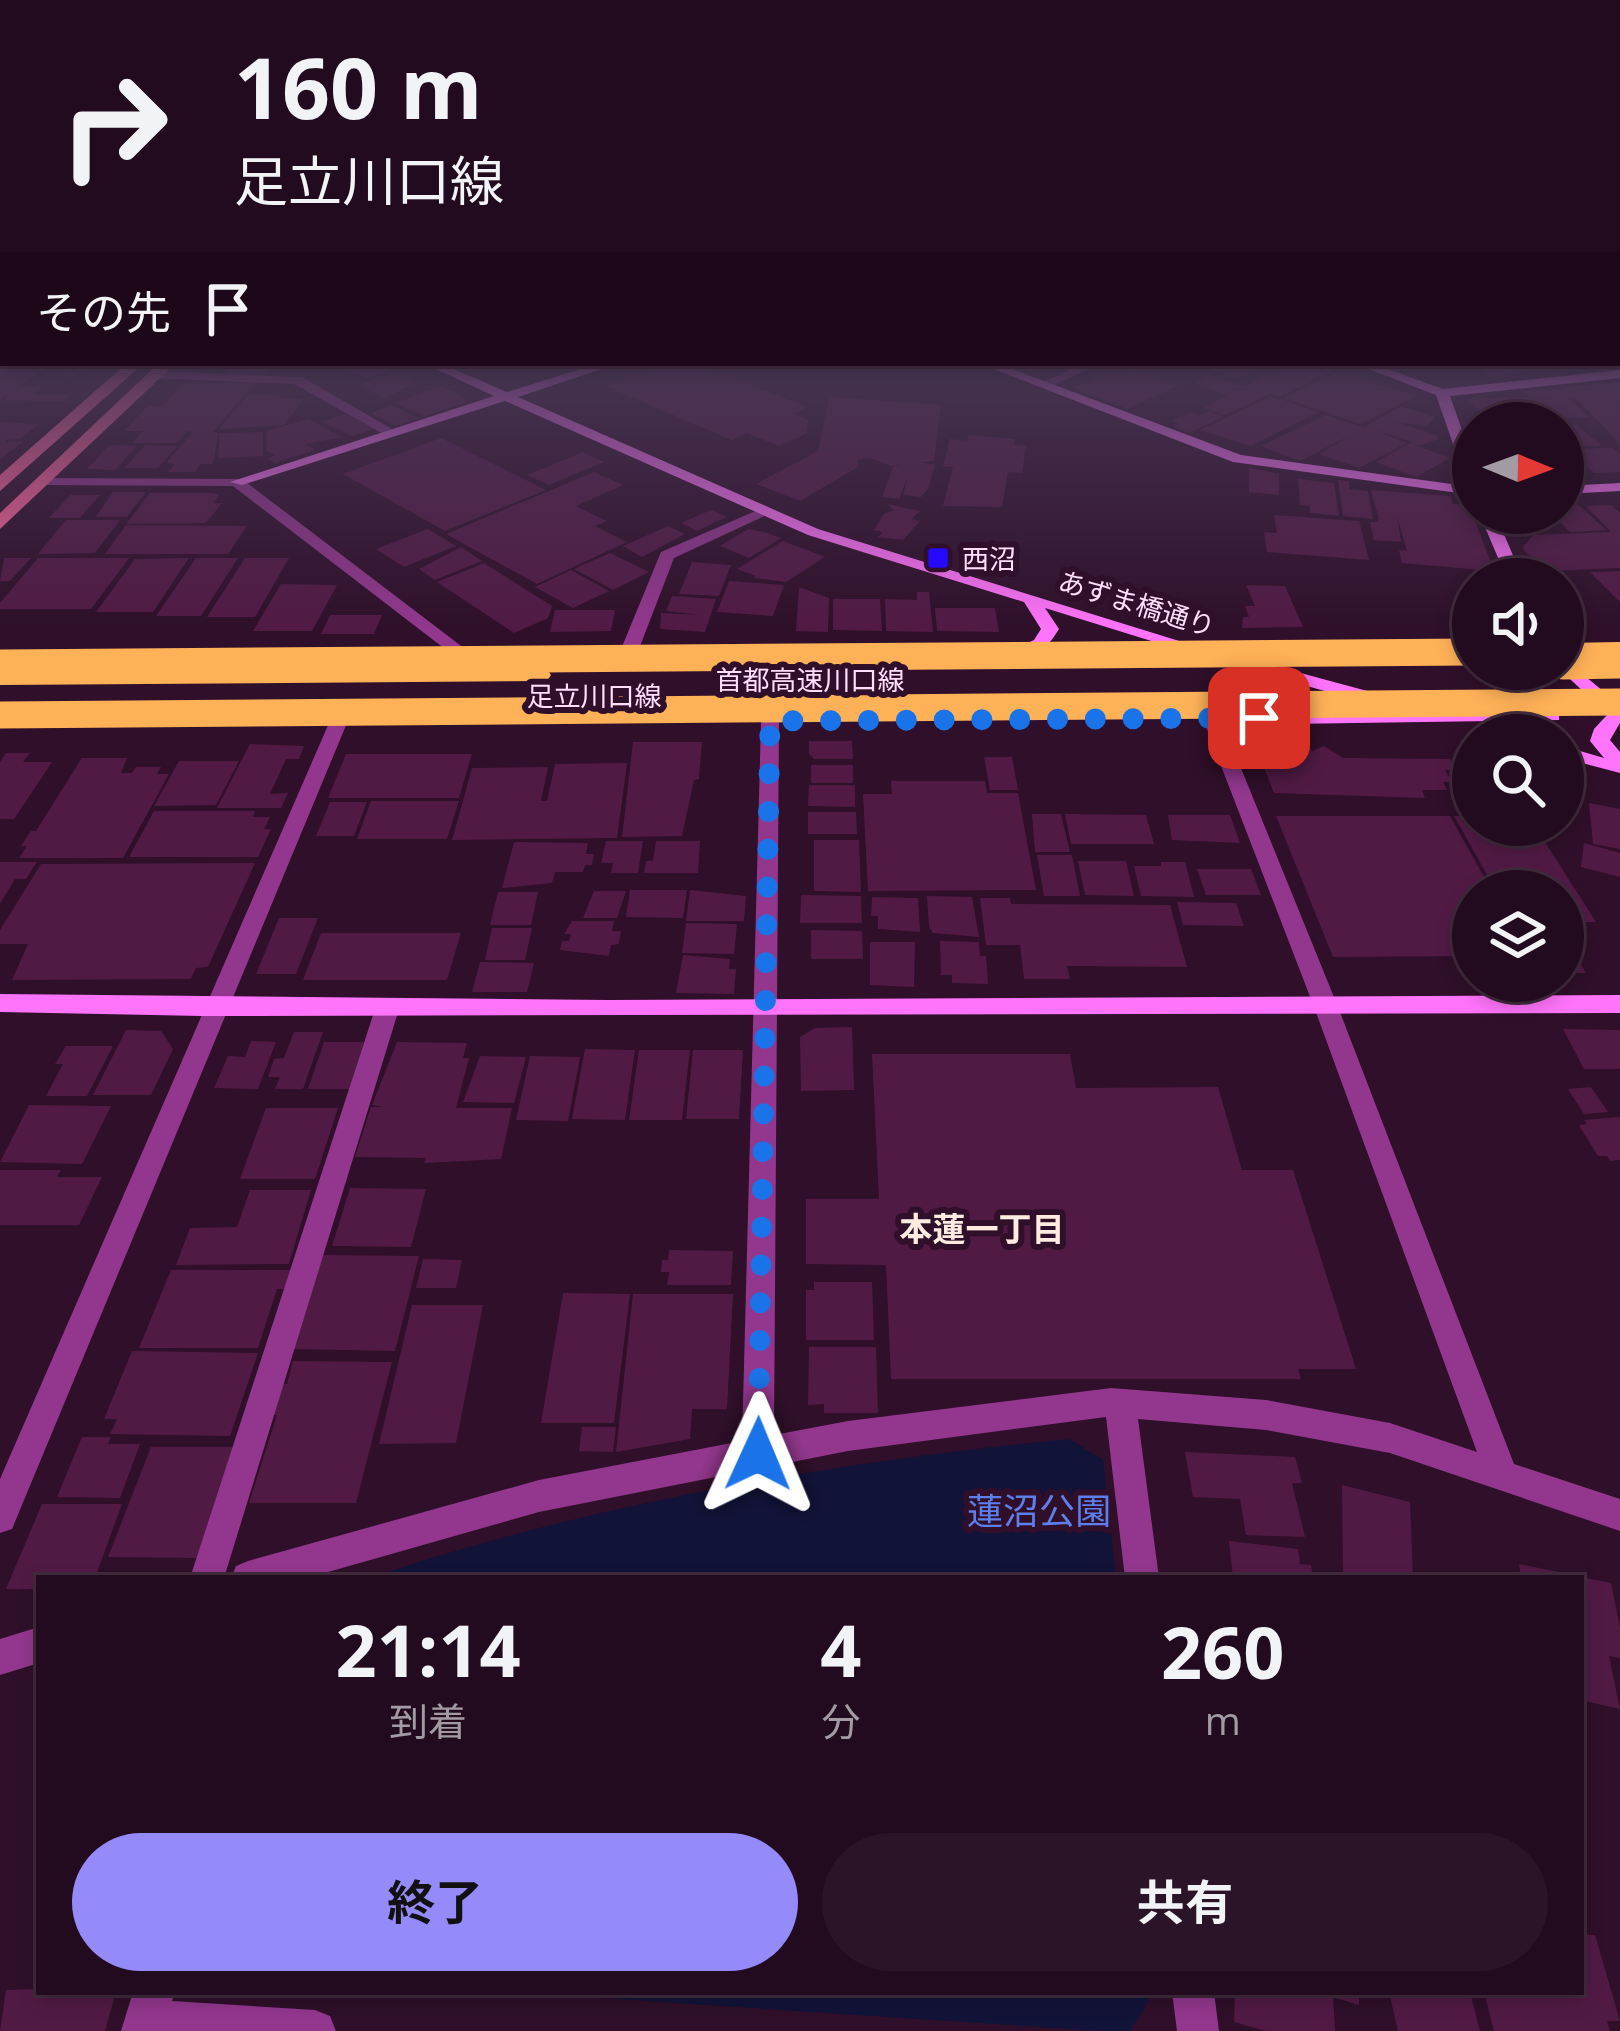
<!DOCTYPE html>
<html lang="ja">
<meta charset="utf-8">
<style>
:root{--surface:#230b1f;--page:#2b1428;--text:#f1f3f6;--muted:#a39ba4;--line:#402b3d;--accent:#958afa}
body{margin:0;font-family:"Open Sans","Noto Sans JP",sans-serif;background:var(--page);color:var(--text);height:100vh;display:flex;flex-direction:column;font-size:45px;white-space:nowrap}
*{box-sizing:border-box;margin:0}
p{font-size:39px;color:var(--muted)}
.icon{flex:none;width:66px;height:66px;fill:none;stroke:currentColor;stroke-width:2;stroke-linecap:round;stroke-linejoin:round}
.map{position:relative;flex:1;overflow:hidden}
.side{position:absolute;left:36px;top:1575px;width:1548px;height:420px;display:flex;flex-direction:column;background:var(--surface);border-radius:0px;box-shadow:0 6px 18px #0003,0 0 0 3px var(--line)}
.side>*{flex:none}
.top-card{position:absolute;left:0px;top:0px;width:1620px;height:366px;box-shadow:0 6px 18px #0003,0 0 0 3px var(--line);background:#230b1f;color:var(--text);overflow:hidden}
.needle{width:78px;rotate:91deg}
.fabs{position:absolute;left:1452px;top:402px;display:grid;gap:24px}
.fabs a{display:grid;place-items:center;width:132px;height:132px;border-radius:50%;background:var(--surface);box-shadow:0 6px 18px #0003,0 0 0 3px var(--line);font-size:60px}
.pin{position:absolute;display:grid;place-items:center;width:102px;height:102px;color:#fff;margin:-51px;border-radius:24px;box-shadow:0 6px 18px #0006}
.me{position:absolute;width:132px;margin:-66px;rotate:1deg;stroke-linejoin:round;filter:drop-shadow(0 0 9px #0008)}
.turn{display:flex;align-items:center;gap:42px;height:252px;padding:0 36px;font-size:54px}
.turn .icon{width:156px;height:156px;stroke-width:2.5}
.turn b{display:block;font-size:84px;line-height:102px}
.then{display:flex;align-items:center;height:114px;padding:0 36px;background:#0003;gap:24px;font-size:45px}
.eta{display:flex;justify-content:space-evenly;align-items:center;height:204px;text-align:center}
.eta b{font-size:72px;font-weight:700;line-height:84px}
.action{display:flex;gap:24px;margin-top:auto;padding:24px 36px}
.action a{flex:1;height:138px;border-radius:72px;background:var(--accent);color:#111;font-size:48px;font-weight:700;line-height:138px;text-align:center}
.action a+a{background:var(--page);color:var(--text)}
.map>svg:first-child{display:block}
</style>
<div class="map">
<svg width="1620" height="2031" viewBox="0 0 1620 2031">
<rect width="100%" height="100%" fill="#2f0f29"/>
<g fill="#121339">
<path d="M1069 1439 1103 1460 1116 1578H369C594 1503 833 1462 1069 1439Z"/>
<polygon points="509,1992 1154,1992 1130,2031 1101,2031"/>
</g>
<g fill="#511a45">
<polygon points="0,363 50,364 20,386 43,387 34,394 70,395 63,402 4,400 10,393 0,400"/>
<polygon points="72,363 102,363 71,377 43,376"/>
<polygon points="235,363 275,363 263,376 224,374"/>
<polygon points="369,363 392,370 367,378 342,369"/>
<polygon points="667,363 694,363 808,407 793,414 808,420 807,433 779,446 747,433 732,440 605,386"/>
<polygon points="1193,363 1270,363 1236,379"/>
<polygon points="1286,363 1340,367 1279,397 1270,394 1225,415 1204,408"/>
<polygon points="1469,363 1578,363 1579,366 1490,377"/>
<polygon points="1131,368 1180,385 1127,409 1072,388"/>
<polygon points="1340,371 1416,396 1360,424 1284,398"/>
<polygon points="396,373 416,383 385,398 359,385"/>
<polygon points="1209,375 1244,387 1227,395 1192,383"/>
<polygon points="185,382 255,383 213,432 218,433 213,464 201,464 195,472 168,472 175,464 166,463 193,432 187,431 177,443 132,443 143,431 124,431 148,406 162,406"/>
<polygon points="1620,382 1620,444 1576,398 1568,398 1590,417 1489,420 1467,399 1530,397 1524,391"/>
<polygon points="443,386 469,402 425,416 394,403"/>
<polygon points="248,394 280,395 277,398 303,399 284,425 219,429"/>
<polygon points="1271,396 1318,412 1251,446 1200,430"/>
<polygon points="829,397 941,405 934,461 891,466 870,458 858,460 858,467 800,501 756,484 818,451"/>
<polygon points="392,405 418,418 396,426 370,413"/>
<polygon points="1401,406 1435,417 1426,426 1396,422 1436,435 1439,439 1417,446 1450,458 1416,477 1376,462 1412,442 1375,430 1407,443 1359,468 1319,454"/>
<polygon points="1209,411 1223,417 1189,433 1172,426 1179,423 1172,421 1190,412 1199,416"/>
<polygon points="345,414 375,429 352,436 322,422"/>
<polygon points="1326,415 1365,428 1300,461 1261,446"/>
<polygon points="308,419 342,437 305,444 315,450 275,463 267,458 275,455 267,451 266,431"/>
<polygon points="0,422 39,424 20,439 7,440 5,442 23,441 0,460"/>
<polygon points="1563,425 1577,425 1602,446 1563,447"/>
<polygon points="263,432 263,456 218,458 220,433"/>
<polygon points="969,435 1015,439 1014,445 1026,446 1022,473 1008,472 1002,507 943,506 953,467 943,466 950,439 967,441"/>
<polygon points="441,438 546,490 445,531 343,474"/>
<polygon points="109,445 137,446 115,470 87,469"/>
<polygon points="145,445 177,446 158,468 125,468"/>
<polygon points="1613,448 1620,454 1620,472 1594,473 1568,449"/>
<polygon points="583,452 604,462 549,485 527,475"/>
<polygon points="916,461 935,465 928,489 921,497 903,495 908,476 899,499 882,497 893,467"/>
<polygon points="1249,468 1279,474 1279,495 1249,492"/>
<polygon points="594,472 623,485 576,506 607,521 595,526 627,542 537,584 446,534"/>
<polygon points="1298,479 1334,483 1339,516 1310,513 1310,506 1300,505"/>
<polygon points="1338,480 1349,481 1350,489 1368,491 1373,519 1343,516"/>
<polygon points="1371,490 1450,496 1453,504 1469,505 1494,571 1402,563 1399,550 1407,551 1397,516 1401,542 1374,540 1370,522 1378,522 1378,516"/>
<polygon points="113,492 146,492 127,517 96,517"/>
<polygon points="150,493 213,493 219,495 214,503 222,503 206,523 126,524"/>
<polygon points="70,495 100,495 80,518 49,518"/>
<polygon points="1571,498 1606,530 1570,532 1551,513 1563,513 1563,499"/>
<polygon points="887,504 920,511 912,519 920,521 903,540 878,537 883,532 874,530 884,514 894,510"/>
<polygon points="1611,505 1620,513 1620,568 1545,571 1522,548 1533,535 1611,532 1586,506"/>
<polygon points="711,510 727,517 697,531 681,523"/>
<polygon points="1274,515 1359,521 1369,560 1267,552 1264,532 1277,533"/>
<polygon points="66,520 120,520 95,553 38,554"/>
<polygon points="126,525 247,526 228,554 105,554"/>
<polygon points="668,526 685,534 642,557 623,546"/>
<polygon points="428,529 456,546 404,567 376,549"/>
<polygon points="748,529 764,532 781,538 749,558 720,546"/>
<polygon points="783,541 825,557 786,582 753,578 756,576 737,569"/>
<polygon points="461,547 482,561 435,580 419,569"/>
<polygon points="610,553 649,572 613,590 574,569"/>
<polygon points="4,558 31,558 10,581 0,581"/>
<polygon points="38,558 129,558 91,609 0,609 0,603"/>
<polygon points="189,558 153,612 96,612 135,559"/>
<polygon points="196,558 238,558 201,616 156,616"/>
<polygon points="245,558 289,558 255,617 207,617"/>
<polygon points="692,562 731,565 719,596 679,594"/>
<polygon points="484,563 552,606 548,618 514,633 437,582"/>
<polygon points="571,570 609,591 573,608 535,587"/>
<polygon points="1620,571 1620,602 1590,572"/>
<polygon points="729,581 784,585 773,616 717,612"/>
<polygon points="281,584 337,585 312,631 253,631"/>
<polygon points="1246,585 1285,586 1303,627 1242,628 1243,617 1249,617 1245,606 1255,606"/>
<polygon points="799,587 829,598 828,632 796,631"/>
<polygon points="917,592 929,592 933,632 886,631 885,599 917,600"/>
<polygon points="672,596 716,599 705,632 660,629 661,613 700,615 666,611"/>
<polygon points="833,599 880,599 882,631 833,630"/>
<polygon points="935,608 995,608 999,632 937,631"/>
<polygon points="555,610 615,610 611,631 550,632"/>
<polygon points="330,615 382,615 374,634 321,634"/>
<polygon points="809,741 852,741 853,759 814,759 809,754"/>
<polygon points="633,742 702,742 699,779 694,780 682,836 622,837"/>
<polygon points="250,744 304,746 299,759 286,759 270,794 288,793 281,808 217,808"/>
<polygon points="1255,745 1309,745 1312,751 1324,746 1343,758 1450,759 1456,770 1445,770 1452,782 1443,782 1447,790 1422,790 1425,798 1274,793"/>
<polygon points="6,753 30,753 23,762 52,762 14,819 0,819 0,762"/>
<polygon points="346,754 472,754 459,798 328,798"/>
<polygon points="984,757 1012,757 1018,790 990,790"/>
<polygon points="82,758 127,758 121,773 132,773 136,767 161,767 157,774 169,774 123,858 19,858 27,846 21,846 31,831 36,831"/>
<polygon points="179,761 239,761 216,805 154,806"/>
<polygon points="627,763 617,838 452,840 472,768 548,767 541,801 547,801 555,764"/>
<rect x="811" y="765" width="42" height="18"/>
<polygon points="891,781 985,781 987,793 1018,793 1036,890 868,891 863,794 892,794"/>
<polygon points="809,785 855,785 855,807 808,806"/>
<polygon points="371,801 459,801 447,839 357,839"/>
<polygon points="330,802 367,802 354,836 316,836"/>
<polygon points="1589,803 1620,809 1620,849 1593,844"/>
<polygon points="154,811 255,811 253,817 270,817 264,829 271,829 258,857 129,857"/>
<polygon points="808,812 856,812 857,834 808,834"/>
<polygon points="1032,814 1061,814 1070,852 1035,852"/>
<polygon points="1065,814 1146,815 1154,844 1071,844"/>
<polygon points="1168,815 1230,815 1240,843 1172,840"/>
<polygon points="1276,816 1450,816 1492,891 1473,891 1473,956 1333,957"/>
<polygon points="1454,816 1473,816 1473,825 1536,828 1596,922 1563,922 1563,891 1496,891"/>
<polygon points="814,840 859,840 861,892 814,891"/>
<polygon points="606,841 643,841 638,873 611,873 613,863 601,863"/>
<polygon points="656,841 700,841 698,873 644,873 646,861 653,861"/>
<polygon points="514,842 588,843 586,854 594,854 592,865 585,865 583,872 555,872 552,883 502,888"/>
<polygon points="1584,843 1620,853 1620,877 1581,867"/>
<polygon points="1037,855 1072,855 1080,896 1044,896"/>
<polygon points="1078,861 1126,861 1134,896 1085,895"/>
<polygon points="0,862 37,862 26,879 15,879 0,904"/>
<polygon points="1161,862 1185,862 1194,897 1141,896 1134,866 1161,866"/>
<polygon points="255,863 208,967 196,968 191,979 12,980 28,944 0,944 0,930 41,864"/>
<polygon points="1197,869 1251,869 1261,895 1206,895"/>
<polygon points="630,890 687,890 683,918 626,917"/>
<polygon points="690,890 746,896 744,921 686,921"/>
<polygon points="594,891 626,891 617,918 583,918"/>
<polygon points="498,892 538,892 531,925 490,925"/>
<polygon points="801,895 861,896 862,923 800,923"/>
<polygon points="927,896 972,897 979,937 933,933 929,927"/>
<polygon points="872,897 918,898 920,932 878,929 878,916 871,916"/>
<polygon points="980,898 1010,898 1011,904 1170,905 1187,967 1067,966 1070,979 1024,979 1020,945 986,945"/>
<polygon points="1177,902 1236,903 1244,926 1183,925"/>
<polygon points="279,918 318,918 296,974 256,974"/>
<polygon points="572,921 614,921 612,931 621,931 619,944 611,945 609,956 560,950 562,941 569,941 571,934 564,934"/>
<polygon points="686,923 737,924 734,954 682,953"/>
<polygon points="492,928 532,928 525,960 485,960"/>
<polygon points="811,930 862,931 863,959 811,959"/>
<polygon points="321,933 461,933 447,980 303,980"/>
<polygon points="1563,933 1586,973 1563,973"/>
<polygon points="940,941 979,942 980,956 986,956 988,984 952,983 952,975 941,975"/>
<polygon points="870,942 915,942 914,987 870,985"/>
<polygon points="683,955 730,959 729,969 736,969 734,994 676,993"/>
<polygon points="480,962 534,963 527,992 472,992"/>
<polygon points="852,1027 854,1090 801,1091 800,1037 815,1028"/>
<polygon points="1563,1029 1620,1030 1620,1069 1584,1069"/>
<polygon points="126,1030 161,1031 173,1049 151,1095 93,1095"/>
<polygon points="294,1032 323,1032 303,1089 275,1089 280,1077 268,1077 274,1059 284,1058"/>
<polygon points="251,1041 276,1042 258,1089 214,1088 228,1056 245,1057"/>
<polygon points="324,1042 364,1042 349,1089 308,1089"/>
<polygon points="397,1042 467,1043 463,1058 469,1058 456,1108 512,1108 501,1159 424,1163 426,1158 355,1157 371,1107 384,1107 372,1105"/>
<polygon points="66,1046 113,1046 87,1096 46,1096 63,1064 55,1064"/>
<polygon points="585,1049 635,1050 625,1120 572,1119"/>
<polygon points="639,1050 690,1050 682,1120 629,1120"/>
<polygon points="693,1050 743,1050 739,1119 686,1119"/>
<polygon points="872,1054 1070,1054 1076,1088 1218,1087 1242,1170 1293,1170 1356,1369 1298,1369 1301,1379 891,1379 886,1265 806,1264 806,1199 879,1199"/>
<polygon points="480,1056 526,1057 514,1103 463,1102"/>
<polygon points="530,1056 580,1057 568,1121 516,1120"/>
<polygon points="1591,1087 1608,1112 1584,1114 1568,1089"/>
<polygon points="29,1105 111,1106 82,1164 0,1162"/>
<polygon points="266,1108 338,1108 315,1179 240,1179"/>
<polygon points="1620,1117 1620,1160 1610,1161 1607,1156 1598,1156 1579,1125 1587,1124 1584,1120"/>
<polygon points="0,1170 61,1170 57,1177 102,1177 79,1225 0,1225"/>
<polygon points="350,1188 426,1189 411,1247 332,1246"/>
<polygon points="250,1190 311,1190 289,1264 176,1265 190,1228 237,1227"/>
<polygon points="669,1250 733,1251 731,1285 667,1285 669,1272 661,1272 662,1260 668,1260"/>
<polygon points="320,1255 419,1256 395,1351 290,1349"/>
<polygon points="423,1259 462,1260 456,1288 416,1288"/>
<polygon points="171,1270 291,1270 284,1289 277,1289 258,1348 139,1348"/>
<polygon points="814,1282 872,1282 874,1340 806,1340 806,1290 814,1290"/>
<polygon points="563,1293 630,1294 614,1423 541,1423"/>
<polygon points="633,1294 733,1294 727,1409 692,1409 690,1439 616,1452"/>
<polygon points="412,1305 483,1305 456,1443 379,1444"/>
<polygon points="809,1347 876,1347 878,1413 824,1413 824,1404 808,1405"/>
<polygon points="132,1351 258,1353 230,1436 110,1434 117,1419 104,1419"/>
<polygon points="293,1361 392,1362 356,1503 249,1503 277,1415 268,1415 278,1384 287,1384"/>
<polygon points="582,1427 616,1427 613,1452 579,1451"/>
<polygon points="82,1437 111,1437 108,1444 140,1444 120,1498 57,1497"/>
<polygon points="151,1447 234,1447 197,1558 108,1557"/>
<polygon points="1185,1452 1295,1457 1302,1483 1292,1483 1305,1537 1246,1535 1240,1499 1193,1497"/>
<polygon points="1342,1485 1410,1502 1413,1578 1343,1573"/>
<polygon points="42,1504 122,1504 95,1578 39,1578 39,1589 6,1589"/>
<polygon points="1229,1541 1298,1549 1300,1564 1311,1565 1313,1578 1233,1578"/>
<polygon points="1519,1564 1578,1576 1577,1578 1521,1578"/>
<polygon points="1581,1577 1611,1583 1620,1627 1620,1658 1609,1656 1620,1709 1581,1700"/>
<polygon points="1581,1935 1595,1935 1620,2021 1607,2021 1610,2031 1494,2031 1484,1992 1581,1992"/>
<polygon points="39,1989 116,1992 105,2031 0,2031 6,1990"/>
<polygon points="1235,1992 1359,1992 1359,2005 1333,1997 1335,2031 1266,2031 1234,2022"/>
<polygon points="1389,1992 1470,1992 1480,2031 1398,2031"/>
</g>
<g fill="none" stroke-linecap="round" stroke-linejoin="round">
<g fill="#92378d" fill-rule="evenodd">
<polygon points="1085,363 1102,363 1047,388 1036,385"/>
<polygon points="153,371 302,377 399,433 387,436 294,384 148,378 147,375"/>
<polygon points="42,478 242,479 473,655 464,660 458,659 233,486 37,485 35,482"/>
<polygon points="760,509 773,512 674,558 637,654 628,659 622,658 619,654 661,552"/>
<polygon points="1212,713 1221,719 1338,1007 1514,1464 1620,1499 1620,1531 1390,1453 1266,1430 1138,1419 1159,1578 1125,1578 1106,1417 848,1451 539,1512 307,1578 231,1578 236,1566 248,1561 539,1480 742,1441 761,721 770,715 779,721 774,1435 848,1421 1111,1388 1266,1400 1390,1423 1477,1452 1314,1007 1203,719"/>
<polygon points="338,717 347,723 12,1529 0,1533 0,1479 329,723"/>
<polygon points="387,1000 399,1009 224,1578 190,1578 375,1009"/>
<polygon points="39,1627 39,1663 0,1675 0,1639"/>
<polygon points="133,1992 175,1992 172,2001 315,2010 330,2016 336,2031 121,2031"/>
<polygon points="1172,1992 1214,1992 1219,2031 1177,2031"/>
</g>
<g fill="#ff74fa" fill-rule="evenodd">
<path d="M423 363H440L507 392 600 363H619L518 397 818 529 1205 649 1190 653 1045 608 1059 629C1049 645 1038 659 1017 656V648L1034 640 1041 629 1024 602 808 535 505 401 242 485 230 482 494 396Z"/>
<polygon points="978,363 996,363 1241,455 1473,487 1473,495 1233,462"/>
<polygon points="1353,363 1371,363 1443,389 1620,370 1620,378 1450,396 1473,461 1473,485 1466,481 1436,395"/>
<polygon points="1620,483 1620,491 1563,494 1563,486"/>
<polygon points="1479,513 1495,513 1523,579 1507,579"/>
<polygon points="1230,654 1382,695 1384,699 1375,705 1224,663 1224,655"/>
<polygon points="1563,658 1620,705 1620,723 1610,740 1620,752 1620,773 1563,758 1563,746 1604,758 1590,741 1594,729 1608,714 1559,669 1563,669"/>
<polygon points="1552,710 1559,712 1559,720 1214,725 1205,719 1214,713"/>
<polygon points="0,994 608,1000 1620,995 1620,1013 202,1016 0,1012"/>
</g>
<g fill="#ff649c" fill-rule="evenodd">
<polygon points="127,363 144,363 0,491 0,475"/>
<polygon points="159,363 176,363 0,529 0,513"/>
</g>
<g fill="#ffb158" fill-rule="evenodd">
<polygon points="1620,642 1620,658 1563,659 1563,643"/>
<polygon points="537,667 547,669 551,675 547,681 0,685 0,669"/>
</g>
<g stroke="#ffb158" stroke-width="27">
<polyline points="0,663 1473,652"/>
<polyline points="1563,666 1620,665"/>
<polyline points="0,715 1620,702"/>
</g>
</g>
<linearGradient id="sky" x2="0" y2="1"><stop stop-color="#1a0817"/><stop offset="0.55" stop-color="#473754"/><stop offset="1" stop-color="#473754" stop-opacity="0"/></linearGradient>
<rect width="1620" height="632" fill="url(#sky)"/>
<g fill="none" stroke-linecap="round" stroke-linejoin="round">
<polyline stroke="#1a73e8" stroke-width="21" stroke-dasharray="0 37.8" points="758,1454 770,721 1259,718"/>
</g>
<rect fill="#2509ff" stroke="#2f0f29" stroke-width="4.5" x="926" y="546" width="24" height="24" rx="6"/>
<g text-anchor="middle" dominant-baseline="central" stroke-width="12" stroke-linejoin="round" paint-order="stroke">
<g font-size="27" fill="#ffddfb" stroke="#2f0f29" text-anchor="start">
<text x="962" y="558">西沼</text>
</g>
<g font-size="27" fill="#ffddfb" stroke="#2f0f29">
<text transform="translate(1137 603) rotate(17)">あずま橋通り</text>
<text x="810" y="679">首都高速川口線</text>
<text x="594" y="695">足立川口線</text>
</g>
<g font-size="33" font-weight="bold" fill="#ffebdf" stroke="#2f0f29">
<text x="982" y="1228">本蓮一丁目</text>
</g>
<g font-size="36" fill="#5d7feb" stroke="#2f0f29">
<text x="1039" y="1510">蓮沼公園</text>
</g>
</g>
</svg>
<div class="fabs">
<a><svg class="needle" viewBox="-14 -14 28 28"><path d="M0-13l5 13h-10z" fill="#e53935"/><path d="M0 13l5-13h-10z" fill="#a39ba4"/></svg></a>
<a><svg class="icon" aria-label="sound" viewBox="0 0 24 24"><path d="M4 9h4l5-4v14l-5-4H4zM17 9q2 3 0 6"/></svg></a>
<a><svg class="icon" aria-label="search" viewBox="0 0 24 24"><circle cx="10" cy="10" r="6"/><path d="M15 15l6 6"/></svg></a>
<a><svg class="icon" aria-label="layers" viewBox="0 0 24 24"><path d="M12 4l9 5-9 5-9-5zM3 14l9 5 9-5"/></svg></a>
</div>
<div class="pin" style="left:1259px;top:718px;background:#d93025"><svg class="icon" aria-label="arrive" viewBox="0 0 24 24"><path d="M6 21V4h12l-3 4 3 4H6"/></svg></div>
<svg class="me" style="left:758px;top:1454px" viewBox="-20 -20 40 40"><path d="M0-17L14 15 0 8-14 15z" fill="#1a73e8" stroke="#fff" stroke-width="4"/></svg>
<div class="top-card">
<div class="turn"><svg class="icon" aria-label="right" viewBox="0 0 24 24"><path d="M7 20v-9h11M14 6l5 5-5 5"/></svg><div><b>160 m</b>足立川口線</div></div>
<div class="then">その先<svg class="icon" aria-label="arrive" viewBox="0 0 24 24"><path d="M6 21V4h12l-3 4 3 4H6"/></svg></div>
</div>
<section class="side">
<div class="eta">
<div><b>21:14</b><p>到着</p></div>
<div><b>4</b><p>分</p></div>
<div><b>260</b><p>m</p></div>
</div>
<div class="action"><a>終了</a><a>共有</a></div>
</section>
</div>
